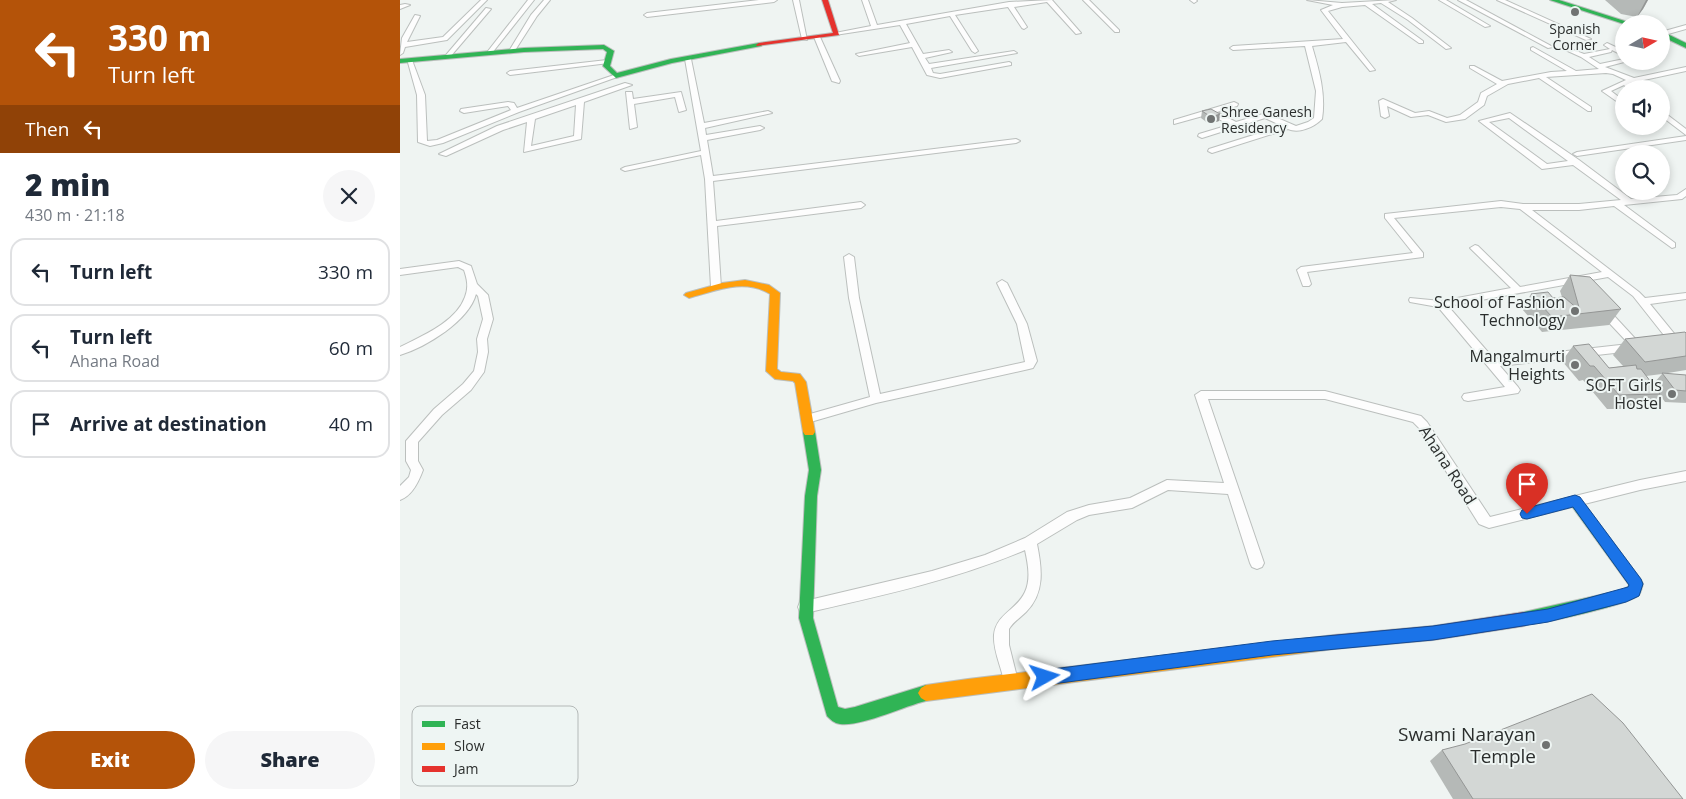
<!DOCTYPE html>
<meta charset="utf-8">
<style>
:root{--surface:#fff;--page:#f6f6f7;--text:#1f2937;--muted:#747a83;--line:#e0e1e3;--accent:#b45309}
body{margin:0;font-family:"Open Sans",sans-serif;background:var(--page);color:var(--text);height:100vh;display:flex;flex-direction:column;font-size:19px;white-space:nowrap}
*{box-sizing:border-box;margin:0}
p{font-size:16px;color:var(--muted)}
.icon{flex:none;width:28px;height:28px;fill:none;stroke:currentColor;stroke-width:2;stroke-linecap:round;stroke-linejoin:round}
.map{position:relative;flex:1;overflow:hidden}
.sheet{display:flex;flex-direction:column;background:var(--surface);width:400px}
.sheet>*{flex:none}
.hud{background:#b45309;color:#fff;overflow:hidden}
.needle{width:32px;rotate:81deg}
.buttons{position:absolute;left:1215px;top:15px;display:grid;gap:10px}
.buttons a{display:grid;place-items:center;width:55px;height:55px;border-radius:50%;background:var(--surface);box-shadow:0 2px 8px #0003;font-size:25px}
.pin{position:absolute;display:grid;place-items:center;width:42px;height:42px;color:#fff;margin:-51px -21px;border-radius:50% 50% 50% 0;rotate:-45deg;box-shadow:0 0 5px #0007}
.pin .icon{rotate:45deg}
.me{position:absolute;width:55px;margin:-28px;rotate:84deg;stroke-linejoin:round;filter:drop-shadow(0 0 4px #0008)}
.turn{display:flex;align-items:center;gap:18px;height:105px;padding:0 25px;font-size:22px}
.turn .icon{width:65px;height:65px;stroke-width:2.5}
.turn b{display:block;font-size:35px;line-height:42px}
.then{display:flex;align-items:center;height:48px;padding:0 25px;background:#0003;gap:10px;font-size:19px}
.round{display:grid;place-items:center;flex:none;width:52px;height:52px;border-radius:26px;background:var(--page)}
.head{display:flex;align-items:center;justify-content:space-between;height:85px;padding:0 25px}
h1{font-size:30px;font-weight:800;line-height:38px}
.action{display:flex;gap:10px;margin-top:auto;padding:10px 25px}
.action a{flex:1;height:58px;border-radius:30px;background:var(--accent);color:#fff;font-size:20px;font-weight:800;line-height:58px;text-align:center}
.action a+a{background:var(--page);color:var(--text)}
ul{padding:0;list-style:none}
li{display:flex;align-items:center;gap:15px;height:68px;margin:0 10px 8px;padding:0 15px;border:2px solid var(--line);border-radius:15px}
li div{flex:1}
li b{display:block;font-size:19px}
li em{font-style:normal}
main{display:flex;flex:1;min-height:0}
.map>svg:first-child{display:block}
</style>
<main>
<section class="sheet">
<div class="hud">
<div class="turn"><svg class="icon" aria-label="left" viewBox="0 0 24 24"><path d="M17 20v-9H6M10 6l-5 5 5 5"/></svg><div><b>330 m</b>Turn left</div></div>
<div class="then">Then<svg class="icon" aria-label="left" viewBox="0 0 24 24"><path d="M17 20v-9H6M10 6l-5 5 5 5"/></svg></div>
</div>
<div class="head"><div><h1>2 min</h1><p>430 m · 21:18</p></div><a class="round"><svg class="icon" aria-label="close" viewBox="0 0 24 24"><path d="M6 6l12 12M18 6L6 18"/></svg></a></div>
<ul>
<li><svg class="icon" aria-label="left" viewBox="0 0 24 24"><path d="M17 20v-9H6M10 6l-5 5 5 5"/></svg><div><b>Turn left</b></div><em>330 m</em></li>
<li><svg class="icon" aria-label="left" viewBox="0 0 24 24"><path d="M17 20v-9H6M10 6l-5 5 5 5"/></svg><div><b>Turn left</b><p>Ahana Road</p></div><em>60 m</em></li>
<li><svg class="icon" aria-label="arrive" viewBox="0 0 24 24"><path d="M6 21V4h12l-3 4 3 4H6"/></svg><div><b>Arrive at destination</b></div><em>40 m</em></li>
</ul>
<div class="action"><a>Exit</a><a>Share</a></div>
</section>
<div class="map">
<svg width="1286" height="799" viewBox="0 0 1286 799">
<rect width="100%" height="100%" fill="#eff4f2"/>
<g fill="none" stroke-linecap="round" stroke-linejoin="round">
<g stroke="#bbbfbd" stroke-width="2">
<g id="street">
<polygon points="81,0 87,0 47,40 5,47 3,53 0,55 2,38 15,15 20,16 7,42 43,37"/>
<polygon points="128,0 134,0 92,53 88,53 88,51"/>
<polygon points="144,0 150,0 137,16 114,52 110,52 109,51 131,15"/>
<polygon points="359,0 377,0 374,2 247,17 244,15 247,13"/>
<polygon points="393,0 399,0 407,40 402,39"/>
<polygon points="462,0 468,0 477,25 609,2 652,0 681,33 676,34 647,2 614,7 627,27 624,29 622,28 608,7 555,15 578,51 575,53 572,51 550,16 506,24 523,54 549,50 552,52 525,58 529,64 614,51 617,53 531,68 533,73 540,74 609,62 611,63 611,65 540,78 527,75 512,47 459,56 456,54 510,43 500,25 435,35 435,33 471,26"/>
<polygon points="683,0 689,0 719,30 719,32 715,32"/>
<polygon points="790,0 796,0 797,1 794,3"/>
<path d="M907 0 942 3 996 0 988 2 1012 18 1051 48 1046 49 1008 20 981 3 972 4 1023 41V43H1019L965 5 942 7 928 11 975 70 970 71 946 42 912 46C919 70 926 94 922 119 914 127 899 134 888 129L812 153 808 151 809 149 882 126 865 118 802 138 798 136 799 134 829 125 810 114 774 124V120L834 102 838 104 837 106 817 112 836 122 866 113 896 126 908 122 914 118 916 91 905 46 833 50 830 48 833 46 943 39 921 10 933 5Z"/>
<polygon points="1039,0 1046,0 1090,26 1085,27"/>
<polygon points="1058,0 1066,0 1153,47 1148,48"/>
<polygon points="1097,0 1105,0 1191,39 1186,40"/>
<polygon points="5,4 10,5 0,9 0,5"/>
<polygon points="86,8 91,9 50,57 46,57 46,55"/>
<polygon points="1286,25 1286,29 1261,36 1261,32"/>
<polygon points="417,35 420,37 440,81 439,83 432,81 414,37"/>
<polygon points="1207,43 1224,51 1224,56 1212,50 1211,52 1189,57 1200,64 1224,59 1224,61 1228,61 1205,67 1234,78 1286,67 1286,71 1230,83 1236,89 1228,89 1224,85 1211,91 1224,101 1224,105 1222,105 1202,91 1226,80 1213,74 1206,73 1146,77 1191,107 1191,111 1188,111 1139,78 1108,84 1087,96 1084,105 1065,119 1046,122 1028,115 1011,117 987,106 989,116 985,118 981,116 979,101 983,99 1015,113 1029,111 1047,118 1060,115 1078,102 1081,93 1097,84 1070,68 1070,66 1074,66 1102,81 1151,72 1167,71 1131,50 1131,48 1133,47 1176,71 1199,69 1181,57 1161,48 1166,47 1184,54 1210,49 1204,45"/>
<polygon points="288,57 291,59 304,123 368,111 372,113 305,128 306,135 360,126 364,128 360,130 307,140 313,176 616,139 620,141 616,143 313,181 316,221 461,202 465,205 461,208 317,226 321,287 316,290 311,287 305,179 301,155 225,171 221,169 225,167 301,151 285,59"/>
<polygon points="7,59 12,60 25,95 27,141 37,140 111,110 108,106 64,113 60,111 61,109 108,102 114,103 117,108 214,75 220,76 119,112 43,143 30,146 18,142 17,95"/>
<polygon points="207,60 210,62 209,63 110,75 107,73 110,71"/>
<path d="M225 83 232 85 184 102 181 139 124 152 127 122 103 130 46 156 39 154 97 126ZM176 105 174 136 131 146 135 119Z"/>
<polygon points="226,92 232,92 233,99 281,92 286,110 279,112 275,97 234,104 237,127 230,129"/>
<polygon points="1261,110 1286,129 1286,135 1261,116"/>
<path d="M1110 113 1179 160 1231 199 1277 195 1286 189V196L1282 199 1224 205 1275 243V247L1272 248 1214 206 1179 210H1132L1239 292 1245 298 1286 293V299L1250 304 1286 348V359L1282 358 1233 296 1208 277 1048 306 1094 359 1229 344 1198 311 1197 309 1202 306 1206 307 1242 346 1241 349 1232 351 1100 366 1118 387 1120 390 1118 393 1068 401 1064 400 1062 397 1064 394 1105 387 1038 307 1010 302 1009 300 1010 298 1041 301 1111 288 1072 250 1070 248 1075 245 1078 246 1120 287 1202 272 1120 209 1101 207 994 218 1023 253V257L907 272 911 284 909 286H903L897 270 901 267 1013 253 985 218V214L1101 201 1123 204H1179L1221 200 1173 165 1142 169 1079 121ZM1109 118 1168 161 1147 164 1089 122Z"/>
<polygon points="1286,136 1286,140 1177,156 1173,154 1177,152"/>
<polygon points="449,254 454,257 459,298 480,394 625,362 617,324 597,283 602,280 607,283 627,324 637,361 633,368 629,369 476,403 407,423 403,422 401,419 403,416 470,397 449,298 444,257"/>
<path d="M59 261 71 266 77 284 88 295 93 319 87 339 88 352 84 372 71 390 42 415 18 442V461L23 470C19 481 12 496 0 500V486L9 477 11 470 6 461V441L34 409 63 384 74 371 78 352 77 339 83 319 78 296 76 294C69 321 26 347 0 355V347C22 336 56 322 65 297 69 287 67 279 64 270L58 267 0 275V269Z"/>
<path d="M801 391H925L1021 416 1027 422 1090 517 1240 480 1286 471V481L1240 490 1089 528 1079 524 1019 428 1013 422 925 399H808L864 563 862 567 857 569 852 567 850 563 828 494 768 490 732 508 689 515 677 520 637 544C642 569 645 593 626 612 620 618 613 622 609 629V645L618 681 616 686 611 688 606 686 604 681C601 666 593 650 594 635 596 614 617 610 625 592 631 579 628 564 625 550 554 580 480 596 405 613L400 612 398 607 400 602 405 601 532 571 585 555 625 538 667 512 689 505 730 498 767 480 824 483 795 395Z"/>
</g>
</g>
<g stroke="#bbbfbd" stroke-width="2">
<g id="fast">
<polygon points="1150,0 1159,0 1234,24 1224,24"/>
<polygon points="1261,31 1286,43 1286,48 1261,36"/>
<polygon points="359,43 362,45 361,46 272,63 216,78 203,66 207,52 203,49 124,52 0,63 0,59 124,48 204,45 214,51 210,66 217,73 271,59"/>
<path d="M409 427 413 429 415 432 421 470 417 496 413 618 438 707 445 709 455 707 526 685 531 688 534 693 531 698 526 701C504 706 461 727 440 724 434 723 431 720 427 716L399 618 405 496 409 470 403 432 405 429Z"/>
<path d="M1175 496 1179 497 1241 580 1243 584C1242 587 1241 592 1239 595 1232 604 1129 628 1119 624L1117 619 1119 614 1124 612 1222 590 1228 587 1229 585 1171 505 1169 501 1171 497Z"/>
</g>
</g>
<g stroke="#bbbfbd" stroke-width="2">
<g id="slow">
<path d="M345 280 369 285 380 293 377 369 381 372 400 374 406 382 415 432 413 435H405L403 432 395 383 393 381 375 379 366 371 370 294C344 278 316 291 289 298L284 295 286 293 322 283Z"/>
<polygon points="934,635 939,637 941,642 939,647 934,649 526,701 521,698 518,693 521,688 526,685 568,679"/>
</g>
</g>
<g stroke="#bbbfbd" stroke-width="2">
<g id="jam">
<polygon points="422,0 428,0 439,35 357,46 356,45 359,43 433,33"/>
<polygon points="1124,612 1129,614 1131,619 1129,624 1124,626 1033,640 934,649 929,647 927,642 929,637 934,635 1033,626"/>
</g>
</g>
<use href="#street" fill="#fdfdfd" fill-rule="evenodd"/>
<use href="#fast" fill="#30b455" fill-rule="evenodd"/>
<use href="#slow" fill="#ff9f0a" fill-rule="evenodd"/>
<use href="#jam" fill="#e5322d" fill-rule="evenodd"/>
</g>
<g fill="#b5b9b7" fill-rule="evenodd">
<polygon points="1205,0 1248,0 1243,9 1237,17 1221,14"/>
<polygon points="802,111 820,114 819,121 809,124 801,118"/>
<polygon points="1170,275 1221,309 1209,325 1142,332 1122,309 1131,294 1153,298 1162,297 1160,291"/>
<path d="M1286 333V370L1262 374 1286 375V403L1265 402 1260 395 1247 409H1207L1183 380 1179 381 1162 361 1173 346 1209 368 1223 366 1213 355 1225 339ZM1262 374 1253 384 1246 376Z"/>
<polygon points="1042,750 1283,799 1053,799 1030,761"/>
</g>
<g fill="#949695">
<polygon points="1246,0 1248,0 1243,9 1237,17"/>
<polygon points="820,114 819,121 809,124 811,117"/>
</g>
<g fill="#d3d7d5" stroke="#949695">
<polygon points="811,109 820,114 811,117 802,111"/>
<polygon points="1170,275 1190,277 1221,309 1152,317 1131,294 1148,292 1153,298 1164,297 1180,311"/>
<polygon points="1285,332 1286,333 1286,356 1245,362 1225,339"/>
<polygon points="1189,344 1209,368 1236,365 1237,369 1241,369 1260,394 1219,395 1194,366 1190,366 1173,346"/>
<polygon points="1262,373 1286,375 1286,391 1275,390"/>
<polygon points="1192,694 1223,723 1283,799 1073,799 1042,750 1065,744"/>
</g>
<polygon fill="#1a73e8" stroke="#114b97" points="1175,495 1180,497 1241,579 1243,584 1239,596 1226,602 1148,622 1033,640 872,655 645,685 640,682 637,677 640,672 645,670 872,641 1033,626 1148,609 1228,587 1229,585 1173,507 1127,519 1122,518 1120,514 1122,510 1127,508"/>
<g fill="#707372" stroke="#eef5f3" stroke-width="2">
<circle cx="1175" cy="12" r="5"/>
<circle cx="811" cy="119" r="5"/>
<circle cx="1175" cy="311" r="5"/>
<circle cx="1175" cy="365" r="5"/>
<circle cx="1272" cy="394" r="5"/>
<circle cx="1146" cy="745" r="5"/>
</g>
<g text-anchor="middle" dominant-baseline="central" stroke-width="4" stroke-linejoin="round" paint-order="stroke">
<g font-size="14" fill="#2b2e2d" stroke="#eef5f3">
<text x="1175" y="28">Spanish<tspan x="1175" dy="16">Corner</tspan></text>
<text x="821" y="111" text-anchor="start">Shree Ganesh<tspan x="821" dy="16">Residency</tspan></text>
</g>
<g font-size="16" fill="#2b2e2d" stroke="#eef5f3" text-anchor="end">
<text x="1165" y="302">School of Fashion<tspan x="1165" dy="18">Technology</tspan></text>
<text x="1165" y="356">Mangalmurti<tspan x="1165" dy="18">Heights</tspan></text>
<text x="1262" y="385">SOFT Girls<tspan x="1262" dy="18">Hostel</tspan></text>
</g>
<g font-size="16" fill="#2b2e2d" stroke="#eef5f3">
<text transform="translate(1048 465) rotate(57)">Ahana Road</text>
</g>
<g font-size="19" fill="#2b2e2d" stroke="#eef5f3" text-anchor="end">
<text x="1136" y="734">Swami Narayan<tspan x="1136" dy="22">Temple</tspan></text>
</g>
</g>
<rect x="12" y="706" width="166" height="80" rx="8" fill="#eef5f3" stroke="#b4b9b8" stroke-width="1"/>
<rect x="22" y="721" width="23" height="6" fill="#30b455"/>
<rect x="22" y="743" width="23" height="7" fill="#ff9f0a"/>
<rect x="22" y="766" width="23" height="6" fill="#e5322d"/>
<g font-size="14" fill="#2b2e2d">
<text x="54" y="729">Fast</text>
<text x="54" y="751">Slow</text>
<text x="54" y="774">Jam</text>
</g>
</svg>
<div class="buttons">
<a><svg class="needle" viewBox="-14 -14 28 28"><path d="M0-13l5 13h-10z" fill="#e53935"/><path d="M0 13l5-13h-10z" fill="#747a83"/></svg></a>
<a><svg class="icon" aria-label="sound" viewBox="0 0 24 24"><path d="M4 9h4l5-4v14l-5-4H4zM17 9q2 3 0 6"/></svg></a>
<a><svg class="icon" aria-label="search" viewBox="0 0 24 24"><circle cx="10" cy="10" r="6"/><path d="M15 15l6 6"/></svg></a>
</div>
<div class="pin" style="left:1127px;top:514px;background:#d93025"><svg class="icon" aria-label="arrive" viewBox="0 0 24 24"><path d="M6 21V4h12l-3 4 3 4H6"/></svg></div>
<svg class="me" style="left:645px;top:677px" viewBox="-20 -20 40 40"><path d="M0-17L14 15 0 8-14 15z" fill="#1a73e8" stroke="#fff" stroke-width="4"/></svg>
</div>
</main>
